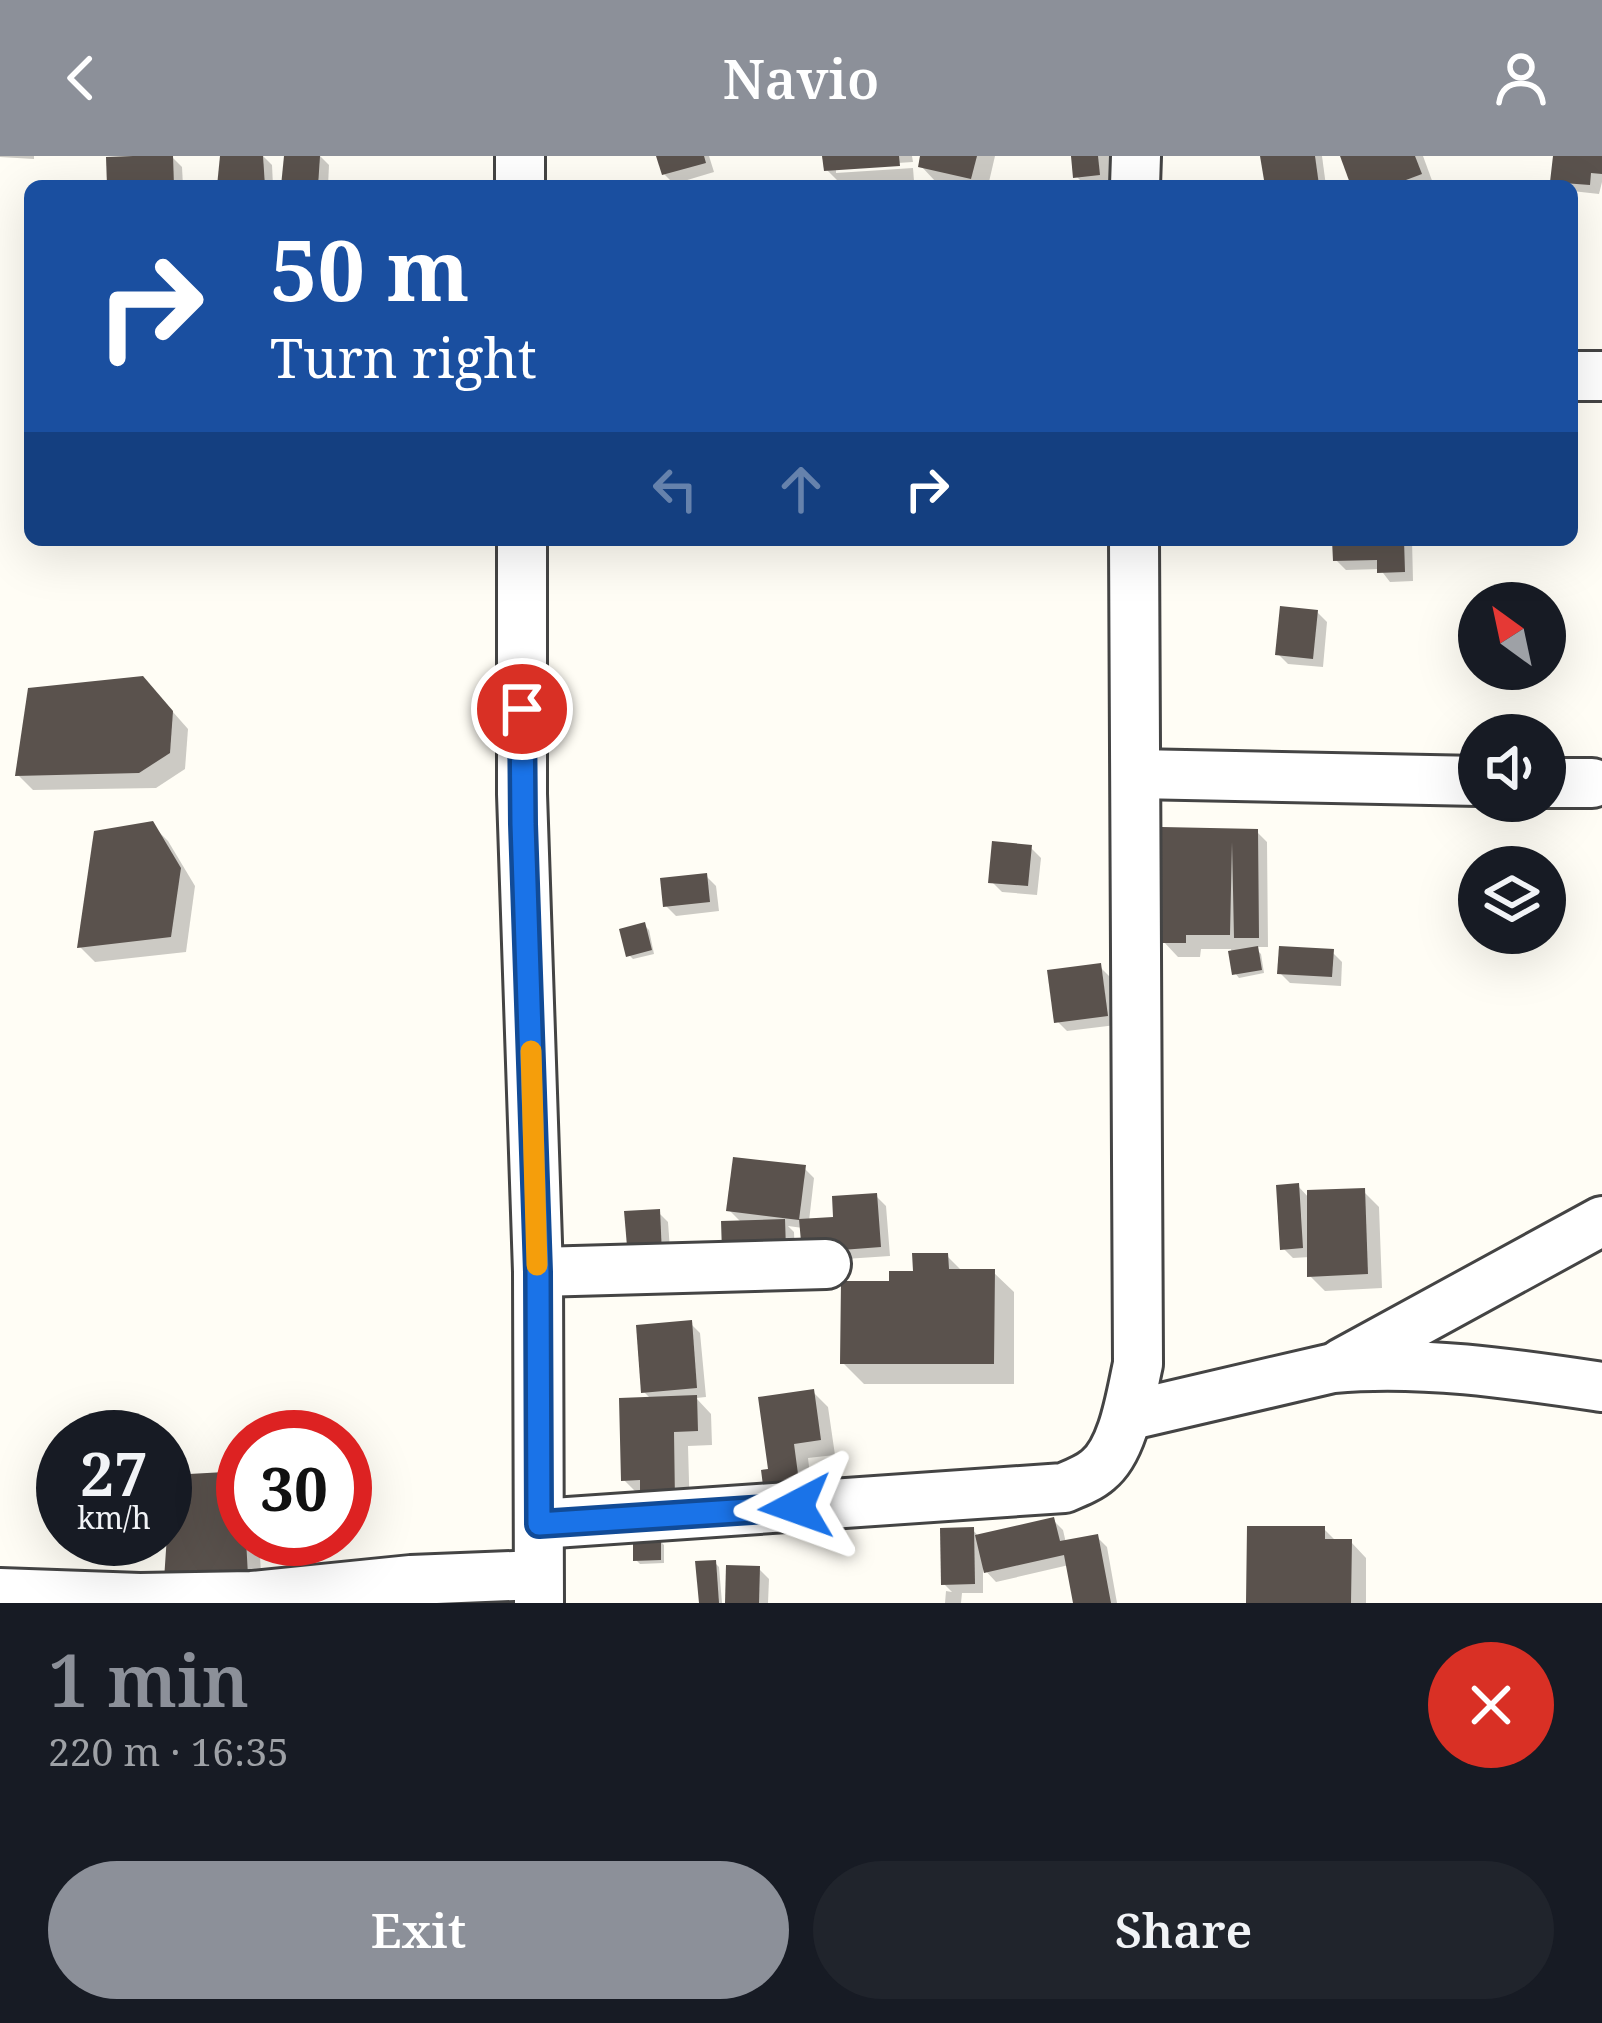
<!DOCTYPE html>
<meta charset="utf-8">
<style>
:root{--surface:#171b24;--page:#20242c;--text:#f1f3f6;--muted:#9ea1a6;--accent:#8c9099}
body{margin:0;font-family:"Noto Serif",serif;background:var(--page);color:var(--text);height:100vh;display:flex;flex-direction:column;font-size:45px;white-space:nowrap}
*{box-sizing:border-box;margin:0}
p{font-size:39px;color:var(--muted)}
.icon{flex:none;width:66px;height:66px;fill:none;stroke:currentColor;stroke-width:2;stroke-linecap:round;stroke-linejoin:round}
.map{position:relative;height:1447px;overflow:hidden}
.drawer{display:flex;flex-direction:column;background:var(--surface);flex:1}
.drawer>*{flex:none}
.guide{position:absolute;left:24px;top:24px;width:1554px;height:366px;border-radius:18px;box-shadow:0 12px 48px #0002;background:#1a4fa0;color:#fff;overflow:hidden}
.needle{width:78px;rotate:327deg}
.fabs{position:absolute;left:1458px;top:426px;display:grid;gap:24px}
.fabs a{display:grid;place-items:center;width:108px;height:108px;border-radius:50%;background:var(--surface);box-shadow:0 12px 48px #0002;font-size:60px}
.speed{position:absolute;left:36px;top:1254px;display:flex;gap:24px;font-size:60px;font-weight:700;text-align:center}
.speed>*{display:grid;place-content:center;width:156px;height:156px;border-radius:50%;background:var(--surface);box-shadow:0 12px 48px #0002;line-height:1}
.speed small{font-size:30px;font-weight:400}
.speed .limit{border:18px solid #d22;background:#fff;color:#111}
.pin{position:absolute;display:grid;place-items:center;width:102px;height:102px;color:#fff;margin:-51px;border:6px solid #fff;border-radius:50%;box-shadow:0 3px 12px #0007}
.me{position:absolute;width:132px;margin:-66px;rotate:266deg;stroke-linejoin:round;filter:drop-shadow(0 0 9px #0008)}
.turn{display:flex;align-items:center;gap:42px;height:252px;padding:0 48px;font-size:54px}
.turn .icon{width:156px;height:156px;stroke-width:2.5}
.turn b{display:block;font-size:84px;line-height:102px}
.lanes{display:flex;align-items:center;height:114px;padding:0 48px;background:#0003;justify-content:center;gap:60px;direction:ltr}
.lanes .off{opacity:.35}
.round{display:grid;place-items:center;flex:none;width:126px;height:126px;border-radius:63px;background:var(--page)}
.summary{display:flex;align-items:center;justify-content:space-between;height:204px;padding:0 48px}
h1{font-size:72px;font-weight:600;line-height:90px;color:var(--accent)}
.button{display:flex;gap:24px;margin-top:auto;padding:24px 48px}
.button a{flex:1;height:138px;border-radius:72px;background:var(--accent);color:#fff;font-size:48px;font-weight:600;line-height:138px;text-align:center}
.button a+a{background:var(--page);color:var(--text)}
header{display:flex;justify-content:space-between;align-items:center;height:156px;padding:0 48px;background:var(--accent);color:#fff;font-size:54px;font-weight:600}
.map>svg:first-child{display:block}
</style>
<header><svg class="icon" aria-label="back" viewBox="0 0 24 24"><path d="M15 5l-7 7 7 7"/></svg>Navio<svg class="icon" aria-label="person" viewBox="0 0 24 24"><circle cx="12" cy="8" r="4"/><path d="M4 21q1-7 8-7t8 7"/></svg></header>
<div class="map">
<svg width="1602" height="1447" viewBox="0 0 1602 1447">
<rect width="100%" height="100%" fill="#fffdf5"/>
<g fill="#0003">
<polygon points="0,0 34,0 34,3 0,1"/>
<polygon points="223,0 263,0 272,9 273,30 220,30"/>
<polygon points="287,0 320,0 329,9 328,30 284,30"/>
<polygon points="659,0 709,0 714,16 674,28 664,18"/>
<polygon points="825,0 912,0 913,6 836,11 836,17 913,12 914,25 842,29 827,14"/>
<polygon points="923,0 995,0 988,30 957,30 936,26 921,10"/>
<polygon points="1074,0 1111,0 1114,30 1086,30 1076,20"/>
<polygon points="1263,0 1322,0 1326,30 1268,30"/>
<polygon points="1343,0 1423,0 1434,30 1354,30"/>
<polygon points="1556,0 1602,0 1602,26 1599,38 1572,35 1572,30 1559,30 1553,25"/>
<polygon points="172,1 182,11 183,30 110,30"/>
<polygon points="1335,384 1412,384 1413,425 1390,426 1380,413 1346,414 1336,404"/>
<polygon points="1317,456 1327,466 1323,511 1288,508 1278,498"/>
<polygon points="158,539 188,573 185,613 156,632 33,634 18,619"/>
<polygon points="152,669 168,685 195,730 186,796 95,806 80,791"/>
<polygon points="1196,674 1257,676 1267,686 1268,791 1254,791 1261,798 1264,817 1239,822 1235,817 1231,793 1201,793 1200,801 1178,801 1163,785"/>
<polygon points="1031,692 1041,702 1037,739 1002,736 992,726"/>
<polygon points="706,720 716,730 719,755 676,760 666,750"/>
<polygon points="645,770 649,774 654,798 633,803 629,799"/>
<polygon points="1332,796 1342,806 1341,830 1290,827 1280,817"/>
<polygon points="1100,811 1110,821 1116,869 1067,875 1057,865"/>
<polygon points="804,1012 814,1022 809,1065 836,1064 876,1040 886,1050 890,1100 815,1105 803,1072 788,1070 794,1076 795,1104 742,1067 729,1054"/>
<polygon points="1298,1030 1310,1043 1363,1035 1379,1051 1382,1132 1325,1135 1310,1120 1310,1101 1293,1102 1283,1092"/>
<polygon points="658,1056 668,1066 671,1108 640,1110"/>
<polygon points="947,1100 963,1116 993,1116 1014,1136 1014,1228 864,1228 843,1207 892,1128 916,1118"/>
<polygon points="690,1167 700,1177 706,1241 696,1242 711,1258 712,1289 688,1290 690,1360 639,1339 624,1324 652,1244 644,1236"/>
<polygon points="813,1236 828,1251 835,1299 808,1302 810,1319 814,1318 830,1333 771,1315"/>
<polygon points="243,1319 243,1383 259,1383 262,1434 174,1322"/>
<polygon points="1053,1364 1063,1374 1066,1387 1097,1381 1107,1391 1117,1447 1076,1447 1069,1409 996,1426 983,1412 983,1437 962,1437 961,1447 945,1447 946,1435 952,1436 944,1428 973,1374 979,1381"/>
<polygon points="1250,1373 1324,1373 1337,1386 1351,1386 1366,1402 1366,1447 1249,1447"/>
<polygon points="660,1385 664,1389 664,1407 640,1408 636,1404"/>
<polygon points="715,1407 719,1411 722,1447 702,1447 699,1408"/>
<polygon points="729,1412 759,1413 769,1423 768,1447 728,1447"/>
</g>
<g fill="#5a524d">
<polygon points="133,0 173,0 174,30 107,30 106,1"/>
<polygon points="220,0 263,0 265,30 217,30"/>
<polygon points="284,0 320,0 318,30 281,30"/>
<polygon points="656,0 704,0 706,7 662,19"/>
<polygon points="822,0 899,0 900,10 824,15"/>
<polygon points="920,0 977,0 971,23 918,11"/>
<polygon points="1071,0 1098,0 1100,19 1073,22"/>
<polygon points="1260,0 1315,0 1319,29 1265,30"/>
<polygon points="1340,0 1415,0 1422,18 1390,30 1351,30"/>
<polygon points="1553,0 1602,0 1602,18 1591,17 1590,29 1550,26"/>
<polygon points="1332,384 1404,384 1405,416 1377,417 1377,404 1333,405"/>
<polygon points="1280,450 1318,454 1313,503 1275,499"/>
<polygon points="143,520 173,555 170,597 139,617 15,620 28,532"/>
<polygon points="153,665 181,712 171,781 77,792 94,675"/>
<polygon points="1162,671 1258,673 1259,782 1234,782 1232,686 1230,779 1186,779 1186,787 1160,787"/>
<polygon points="992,685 1032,689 1028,730 988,727"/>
<polygon points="707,717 710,746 663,751 660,722"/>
<polygon points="645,766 652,794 626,801 619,773"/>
<polygon points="1258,790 1262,814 1232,819 1228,795"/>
<polygon points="1279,790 1334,793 1332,821 1277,818"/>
<polygon points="1101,807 1108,860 1054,867 1047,814"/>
<polygon points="733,1001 806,1009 799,1064 726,1055"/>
<polygon points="1299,1027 1303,1092 1280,1094 1276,1029"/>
<polygon points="1365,1032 1368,1118 1307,1121 1307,1034"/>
<polygon points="877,1037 881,1091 802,1097 799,1063 833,1061 832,1040"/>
<polygon points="660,1053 662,1099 628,1102 624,1055"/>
<polygon points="785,1063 786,1095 722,1096 721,1065"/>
<polygon points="912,1097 948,1097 949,1113 995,1113 994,1208 840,1208 841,1125 889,1125 889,1115 913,1115"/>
<polygon points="692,1164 697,1232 641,1237 636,1169"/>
<polygon points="814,1233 821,1284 794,1288 798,1318 815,1315 818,1337 765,1345 761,1314 768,1313 758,1241"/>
<polygon points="697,1239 698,1275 674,1276 675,1346 640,1347 640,1324 621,1325 619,1242"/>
<polygon points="243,1315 243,1383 246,1383 248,1420 164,1424 171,1319"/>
<polygon points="1054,1361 1060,1385 1098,1378 1111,1447 1073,1447 1064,1399 984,1417 975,1379"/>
<polygon points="1247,1370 1325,1370 1325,1383 1352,1383 1351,1447 1246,1447"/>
<polygon points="974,1371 975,1428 941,1429 940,1372"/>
<polygon points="661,1382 661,1404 633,1405 633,1383"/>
<polygon points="716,1404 719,1447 699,1447 695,1405"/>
<polygon points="726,1409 760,1410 759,1447 725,1447"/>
</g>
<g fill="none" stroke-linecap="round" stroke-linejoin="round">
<g stroke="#444" stroke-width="54">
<g id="minor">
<polyline points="520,0 520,30"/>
<polyline points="1135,30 1136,0"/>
<polyline points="1572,220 1602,220"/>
<polyline points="522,384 522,638 538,1116 539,1447"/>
<polyline points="1136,618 1479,625"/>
<polyline points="1545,627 1592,627"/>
<polyline points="538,1116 826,1108"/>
<polyline points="1342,1207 1602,1065"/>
<path d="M1127 1260 1333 1212C1422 1204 1514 1218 1602 1231"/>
<path d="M539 1368 1064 1332C1076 1327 1089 1322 1098 1314 1124 1293 1131 1239 1138 1208L1134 384"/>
<polyline points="0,1437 140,1442 252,1440 411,1424 538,1419"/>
</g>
</g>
<use href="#minor" stroke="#fff" stroke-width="48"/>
</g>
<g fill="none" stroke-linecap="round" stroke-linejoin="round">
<g stroke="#114b97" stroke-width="30">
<polyline id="route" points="522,553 523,668 538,1116 539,1368 796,1351"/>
</g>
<use href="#route" stroke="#1a73e8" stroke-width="21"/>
<polyline stroke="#f59e0b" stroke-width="21" points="531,895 537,1109"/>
</g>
</svg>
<div class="fabs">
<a><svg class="needle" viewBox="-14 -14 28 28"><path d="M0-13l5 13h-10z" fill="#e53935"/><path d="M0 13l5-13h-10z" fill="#9ea1a6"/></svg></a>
<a><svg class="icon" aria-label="sound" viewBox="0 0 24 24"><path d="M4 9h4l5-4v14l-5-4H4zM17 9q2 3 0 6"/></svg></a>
<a><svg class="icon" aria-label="layers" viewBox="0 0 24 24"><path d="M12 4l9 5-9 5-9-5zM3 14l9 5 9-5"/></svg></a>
</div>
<div class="speed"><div>27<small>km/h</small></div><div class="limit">30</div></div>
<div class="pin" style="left:522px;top:553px;background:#d93025"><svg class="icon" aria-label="arrive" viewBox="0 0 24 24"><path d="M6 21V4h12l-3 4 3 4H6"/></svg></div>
<svg class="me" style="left:796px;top:1351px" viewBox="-20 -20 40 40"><path d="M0-17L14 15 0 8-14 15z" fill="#1a73e8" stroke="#fff" stroke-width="4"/></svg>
<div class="guide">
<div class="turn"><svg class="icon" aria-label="right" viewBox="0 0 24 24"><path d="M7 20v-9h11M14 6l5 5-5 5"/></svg><div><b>50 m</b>Turn right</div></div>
<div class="lanes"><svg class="icon off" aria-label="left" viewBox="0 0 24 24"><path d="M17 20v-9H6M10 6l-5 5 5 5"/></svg><svg class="icon off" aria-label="ahead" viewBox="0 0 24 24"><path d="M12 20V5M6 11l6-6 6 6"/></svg><svg class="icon" aria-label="right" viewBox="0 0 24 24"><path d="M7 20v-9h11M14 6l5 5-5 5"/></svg></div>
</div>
</div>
<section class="drawer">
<div class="summary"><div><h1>1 min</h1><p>220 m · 16:35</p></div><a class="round" style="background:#d93025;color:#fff"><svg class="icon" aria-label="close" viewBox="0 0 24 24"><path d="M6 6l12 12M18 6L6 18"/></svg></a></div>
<div class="button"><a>Exit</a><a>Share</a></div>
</section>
